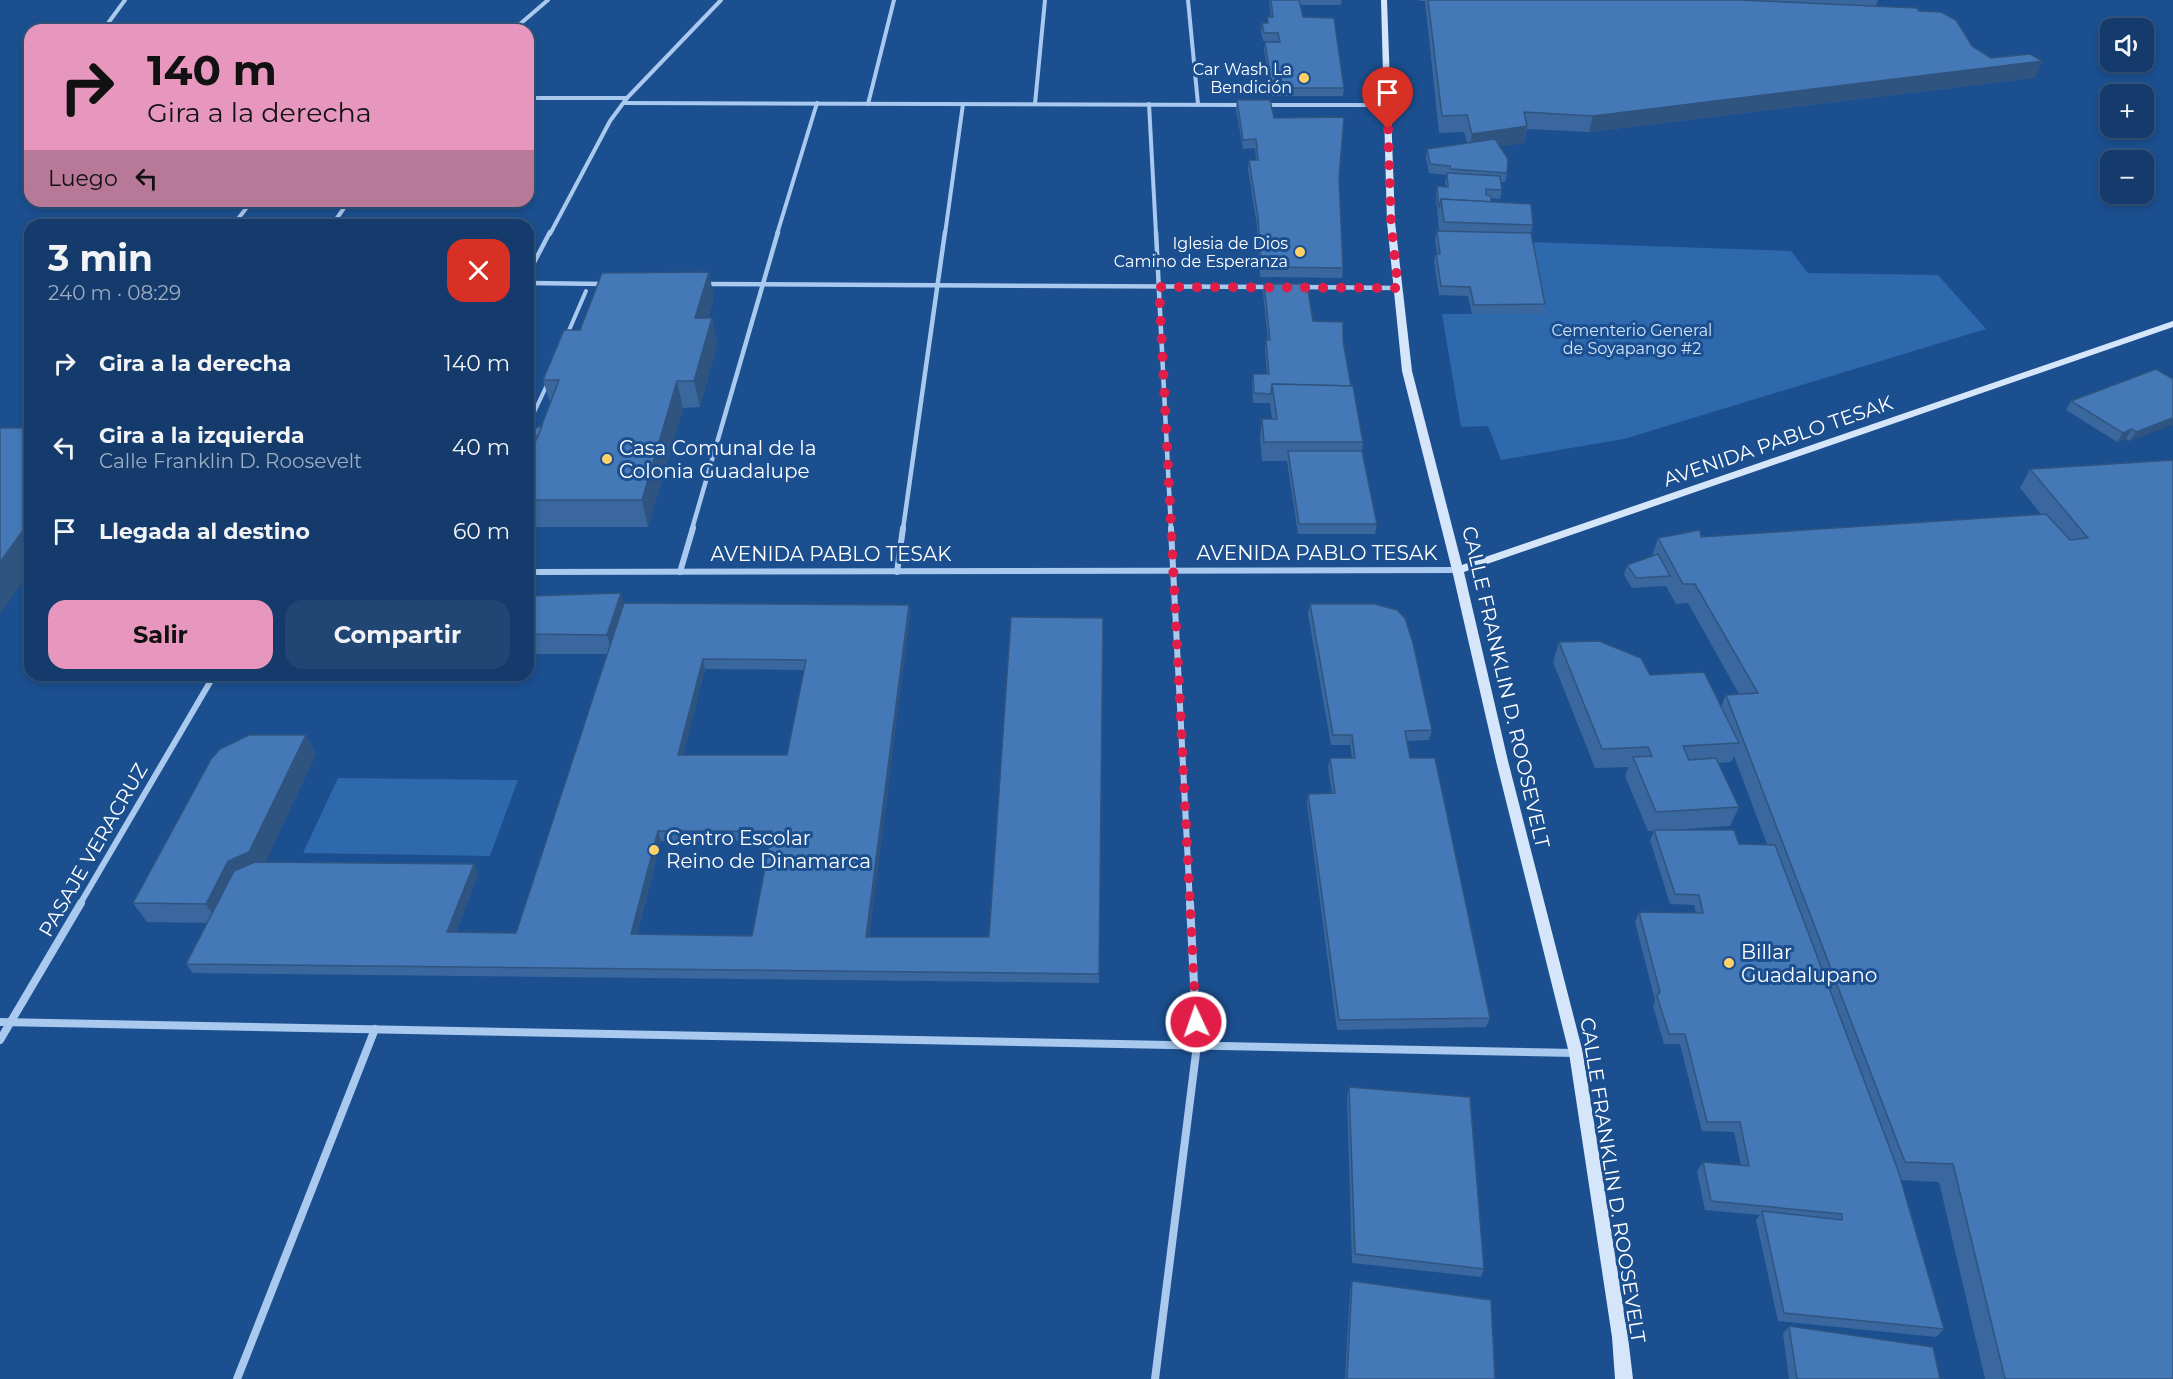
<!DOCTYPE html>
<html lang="es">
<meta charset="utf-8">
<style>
:root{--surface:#143b6b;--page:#214673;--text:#f1f3f6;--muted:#9dadc1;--line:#33557e;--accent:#e797bd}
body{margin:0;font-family:Montserrat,sans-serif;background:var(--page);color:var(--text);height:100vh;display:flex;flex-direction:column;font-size:22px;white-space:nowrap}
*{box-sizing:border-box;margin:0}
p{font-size:20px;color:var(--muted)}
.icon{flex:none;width:33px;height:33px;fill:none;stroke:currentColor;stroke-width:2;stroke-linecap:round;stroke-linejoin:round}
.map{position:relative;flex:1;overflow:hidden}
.panel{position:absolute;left:24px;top:219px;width:510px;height:462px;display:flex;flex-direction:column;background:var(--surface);border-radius:18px;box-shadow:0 3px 9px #0003,0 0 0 2px var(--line)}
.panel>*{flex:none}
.hud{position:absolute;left:24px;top:24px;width:510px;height:183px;border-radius:18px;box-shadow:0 3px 9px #0003,0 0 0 2px var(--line);background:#e797bd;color:#111;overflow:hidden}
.tools{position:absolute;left:2100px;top:18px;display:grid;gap:12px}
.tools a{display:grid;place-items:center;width:54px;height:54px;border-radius:12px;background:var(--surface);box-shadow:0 3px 9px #0003,0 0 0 2px var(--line);font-size:30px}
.pin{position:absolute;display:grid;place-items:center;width:51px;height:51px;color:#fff;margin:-62px -26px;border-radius:50% 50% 50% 0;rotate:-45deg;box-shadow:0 0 6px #0007}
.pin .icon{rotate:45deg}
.me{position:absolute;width:66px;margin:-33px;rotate:357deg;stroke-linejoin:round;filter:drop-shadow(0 0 4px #0008)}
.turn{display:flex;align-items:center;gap:21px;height:126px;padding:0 24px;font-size:27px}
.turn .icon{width:78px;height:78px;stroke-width:2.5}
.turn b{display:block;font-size:42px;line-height:51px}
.then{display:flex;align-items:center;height:57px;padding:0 24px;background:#0003;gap:12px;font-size:22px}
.round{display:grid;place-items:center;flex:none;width:63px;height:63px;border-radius:18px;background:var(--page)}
.headline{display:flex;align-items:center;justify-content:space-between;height:102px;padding:0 24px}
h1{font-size:36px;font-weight:700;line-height:45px}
.button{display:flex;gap:12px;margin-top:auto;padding:12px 24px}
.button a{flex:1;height:69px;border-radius:18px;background:var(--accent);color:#111;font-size:24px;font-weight:700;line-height:69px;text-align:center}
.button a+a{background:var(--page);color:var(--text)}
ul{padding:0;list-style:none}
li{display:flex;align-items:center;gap:18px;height:84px;padding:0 24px}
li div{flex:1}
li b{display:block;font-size:22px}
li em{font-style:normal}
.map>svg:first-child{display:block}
</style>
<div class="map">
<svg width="2173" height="1379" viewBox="0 0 2173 1379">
<rect width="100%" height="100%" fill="#1b4f8f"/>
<g fill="#2e69ad">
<polygon points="1529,242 1791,251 1808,273 1938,275 1986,329 1624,439 1501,460 1488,426 1461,427 1442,314 1542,314"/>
<polygon points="338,778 518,780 490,856 303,853"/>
</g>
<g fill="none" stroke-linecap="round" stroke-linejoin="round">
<g stroke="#a9c9ee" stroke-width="4">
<polyline points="567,335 586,291"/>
<polyline points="528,425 547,385"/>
</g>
<g stroke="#a9c9ee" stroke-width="4">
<polyline points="1188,0 1198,104"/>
<polyline points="103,30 125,0"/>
<polyline points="513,30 548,0"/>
<polyline points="528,98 627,98"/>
<polyline points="624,103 1244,105"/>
<polyline points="868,104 894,0"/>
<polyline points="1035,104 1045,0"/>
<polyline points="1149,104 1156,234"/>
<polyline points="1263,105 1387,105"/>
<polyline points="233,225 252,201"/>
<polyline points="332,225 349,201"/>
<polyline points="550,234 610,121 627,98 721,0"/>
<polyline points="777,234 817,103"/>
<polyline points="945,234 963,104"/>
</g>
<g stroke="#a9c9ee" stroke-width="4.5">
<polyline points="1156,232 1171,529"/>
<polyline points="528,274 550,232"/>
<polyline points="528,283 605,284"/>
<polyline points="706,284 1271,287"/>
<polyline points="1300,287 1398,288"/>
<polyline points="692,529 778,232"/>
<polyline points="903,529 945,232"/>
</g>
<g stroke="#a9c9ee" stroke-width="6">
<polyline points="1171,528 1190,904"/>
<polyline points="528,572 1458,570"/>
<polyline points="680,572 693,528"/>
<polyline points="897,572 903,528"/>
<polyline points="202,675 213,677 257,675"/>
<polyline points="80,904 213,677"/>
</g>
<g stroke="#a9c9ee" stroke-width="8">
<polyline points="0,1022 1576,1053"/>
<polyline points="0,1040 81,903"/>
<polyline points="237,1379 375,1029"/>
<polyline points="1155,1379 1197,1045 1190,903"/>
</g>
<polygon fill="#d6e6fa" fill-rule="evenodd" points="1381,0 1387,0 1395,222 1412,371 1462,565 2173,321 2173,327 1464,572 1508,761 1583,1053 1628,1337 1633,1379 1615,1379 1612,1337 1569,1053 1496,761 1452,570 1402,371 1387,222"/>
</g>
<g fill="#3a679d" fill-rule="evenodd">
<polygon points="1269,0 1342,0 1341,5 1300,5 1303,17 1344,88 1343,96 1272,96 1264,50 1265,42 1278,42 1278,41 1263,41 1261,31 1262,23 1267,23 1267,17 1271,17"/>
<polygon points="1419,0 1878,0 1876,6 1919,11 1991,58 2042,61 2035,78 1589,132 1527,129 1524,143 1500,146 1507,173 1505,182 1500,182 1502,190 1500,199 1491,198 1491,202 1533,225 1531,233 1545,304 1542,314 1472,314 1468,296 1439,295 1434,262 1436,253 1437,253 1435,240 1437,231 1439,231 1436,195 1437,186 1446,187 1445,182 1447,175 1429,173 1426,158 1427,149 1467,143 1464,132 1439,133 1425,1 1419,1"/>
<polygon points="1237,100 1274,118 1339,178 1343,268 1342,278 1260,277 1257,226 1248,169 1249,160 1256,160 1255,148 1243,149 1236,109"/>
<polygon points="1264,284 1313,321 1343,341 1351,386 1363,442 1362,451 1377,524 1375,534 1298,534 1287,461 1262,461 1260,438 1262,419 1272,419 1270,403 1253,403 1252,383 1253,374 1267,374 1265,350 1266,340 1268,340 1263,293"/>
<polygon points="714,298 708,318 712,318 717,344 700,407 683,408 648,527 528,527 528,461 535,442 531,429 542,426 550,403 543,380 580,330"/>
<polygon points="2173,379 2130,441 2126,439 2117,442 2066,410 2071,401"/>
<path d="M2173 460V1379H1985L1939 1182 1901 1180 1944 1329 1936 1337 1778 1321 1756 1220 1760 1215 1705 1210 1697 1171 1703 1162 1741 1165 1734 1132 1702 1131 1680 1044H1664L1653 1006 1655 1000 1635 922 1639 912 1696 913 1694 905 1670 904 1650 840 1654 831H1648L1625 776 1629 767 1595 768 1553 662 1559 642 1650 675 1721 707 1726 695 1739 694 1688 603 1676 604 1666 586 1632 588 1624 575 1627 565 1652 556 1658 538 1701 537 2041 514 2020 488 2030 469ZM1734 756 1767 844H1739L1670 830 1730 826 1739 807 1718 763 1731 762Z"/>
<path d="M528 596 624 603 909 605 910 615 869 937H989L1103 618 1099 983 193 973 186 964 207 923 147 922 133 903 306 735 316 754 265 862 474 864 478 874 456 932 516 933 607 654H528ZM705 669 804 670 787 755H683ZM661 841H771L752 936 637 934Z"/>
<polygon points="1310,604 1432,730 1429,740 1406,741 1410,758 1490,1018 1486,1027 1337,1030 1307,803 1308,794 1332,793 1328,768 1330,758 1352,758 1350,745 1331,745 1308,614"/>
<polygon points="1349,1087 1484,1269 1481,1277 1352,1263 1347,1096"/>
<polygon points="1352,1281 1495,1379 1345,1379 1350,1289"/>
<polygon points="1789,1326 1940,1379 1789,1379 1783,1334"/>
</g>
<g fill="#305480">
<polygon points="2042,61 2035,78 1589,132 1593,116"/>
<polygon points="1527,126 1524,143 1469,151 1472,134"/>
<polygon points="709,272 714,298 700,344 695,318"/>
<polygon points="712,318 717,344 700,407 694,381"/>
<polygon points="677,381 683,408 648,527 642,500"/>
<polygon points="2173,418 2173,425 2130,441 2136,432"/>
<polygon points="2132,429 2126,439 2117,442 2123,433"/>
<polygon points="30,521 30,572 0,614 0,562"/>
<polygon points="621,593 627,613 613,654 607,635"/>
<polygon points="909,605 910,615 868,946 866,937"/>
<polygon points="703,659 705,669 681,765 678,755"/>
<polygon points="306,735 316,754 261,872 218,923 206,904 228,861"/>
<polygon points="658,831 661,841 634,944 631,934"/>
<polygon points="474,864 478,874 452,942 447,932"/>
</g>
<g fill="#4478b7" stroke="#305480" stroke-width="1.5" fill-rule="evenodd">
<polygon points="1271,0 1299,0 1303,17 1334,18 1344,88 1272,88 1265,42 1280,42 1278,33 1264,33 1262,23 1268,23 1267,17 1273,17"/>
<polygon points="1428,0 1740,0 1917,8 1919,11 1941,12 1956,20 1972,46 1991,58 2030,54 2042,61 1593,116 1524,112 1527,126 1472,134 1467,115 1442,116"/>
<polygon points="1237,100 1270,100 1274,118 1344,117 1339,178 1343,268 1261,267 1258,217 1249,160 1258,160 1256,139 1243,140"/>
<polygon points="1495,139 1508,159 1507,173 1451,169 1450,166 1430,164 1427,149"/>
<polygon points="1447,173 1500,176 1502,190 1486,189 1486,195 1491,196 1491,202 1441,199 1439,208 1437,186 1448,187"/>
<polygon points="1441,199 1531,204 1533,225 1444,222"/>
<polygon points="1437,231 1531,233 1545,304 1474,305 1470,287 1441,286 1436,253 1440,254"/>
<polygon points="709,272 695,318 712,318 694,381 677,381 642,500 528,500 528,461 559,380 543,380 564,330 580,330 602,273"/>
<polygon points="1264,284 1307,284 1313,321 1343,322 1343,341 1351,386 1272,384 1271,394 1254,393 1253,374 1269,374 1266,340 1270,340"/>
<polygon points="2156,369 2173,379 2173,418 2136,432 2132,429 2123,433 2071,401"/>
<polygon points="1272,384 1353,386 1363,442 1264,442 1262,419 1277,419"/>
<polygon points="542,426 538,436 534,437 531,429"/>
<polygon points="0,428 30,428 30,521 0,562"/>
<polygon points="1288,451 1362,451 1377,524 1299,524"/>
<polygon points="2173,460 2173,1379 2005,1379 1953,1164 1905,1162 1726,695 1758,693 1695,584 1683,584 1658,538 1700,530 1701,537 2046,514 2070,540 2088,538 2030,469"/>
<polygon points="1658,554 1670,576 1636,578 1627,565"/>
<polygon points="621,593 607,635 528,634 528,596"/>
<path d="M624 603 909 605 866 937H989L1011 617 1103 618 1099 974 186 964 234 871 255 862 474 864 447 932 516 933ZM703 659 806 660 787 755H678ZM658 831H772L752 936 631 934Z"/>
<polygon points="1310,604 1375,604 1397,610 1405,618 1413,643 1432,730 1405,731 1410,758 1435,758 1490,1018 1339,1020 1308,794 1335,793 1330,758 1355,758 1352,735 1333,735"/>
<polygon points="1599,641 1641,658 1650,675 1704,672 1739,743 1683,746 1689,760 1716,758 1739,807 1656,812 1633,757 1652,756 1648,747 1602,749 1559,642"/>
<polygon points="249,735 306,735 249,852 228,861 206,904 133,903 211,759 220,749"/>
<polygon points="1654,830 1734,830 1739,844 1775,845 1898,1170 1944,1329 1784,1313 1762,1211 1842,1220 1842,1214 1711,1201 1703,1162 1749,1166 1740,1122 1707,1122 1685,1034 1669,1034 1657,996 1660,992 1639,912 1703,913 1699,895 1675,894"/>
<polygon points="1349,1087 1470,1097 1484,1269 1355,1254"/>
<polygon points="1352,1281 1491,1300 1495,1379 1347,1379"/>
<polygon points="1789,1326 1933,1347 1940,1379 1797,1379"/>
</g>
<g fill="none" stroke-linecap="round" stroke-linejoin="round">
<polyline stroke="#e11d48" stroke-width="10" stroke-dasharray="0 18" points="1196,1022 1159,287 1398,288 1391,222 1388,129"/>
</g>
<g fill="#ffd166" stroke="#1b4f8f" stroke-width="2">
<circle cx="1304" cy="78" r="6"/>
<circle cx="1300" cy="252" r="6"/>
<circle cx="607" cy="459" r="6"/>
<circle cx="654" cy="850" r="6"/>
<circle cx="1729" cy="963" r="6"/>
</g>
<g text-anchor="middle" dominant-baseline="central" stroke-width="6" stroke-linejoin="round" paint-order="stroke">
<g font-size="16" fill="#fff" stroke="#1b4f8f" text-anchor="end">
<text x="1292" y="69">Car Wash La<tspan x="1292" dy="18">Bendición</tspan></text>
<text x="1288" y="243">Iglesia de Dios<tspan x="1288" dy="18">Camino de Esperanza</tspan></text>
</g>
<g font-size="16" fill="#cfe3fa" stroke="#1b4f8f">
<text x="1632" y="330">Cementerio General<tspan x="1632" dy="18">de Soyapango #2</tspan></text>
</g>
<g font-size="20" fill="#fff" stroke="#1b4f8f">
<text transform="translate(1778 441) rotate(-19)">AVENIDA PABLO TESAK</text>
<text x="1317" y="553">AVENIDA PABLO TESAK</text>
<text x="831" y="554">AVENIDA PABLO TESAK</text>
<text transform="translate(1506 687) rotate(77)">CALLE FRANKLIN D. ROOSEVELT</text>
<text transform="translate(93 850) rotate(-60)">PASAJE VERACRUZ</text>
<text transform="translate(1613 1180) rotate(81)">CALLE FRANKLIN D. ROOSEVELT</text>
</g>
<g font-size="20" fill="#fff" stroke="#1b4f8f" text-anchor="start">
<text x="619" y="448">Casa Comunal de la<tspan x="619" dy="23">Colonia Guadalupe</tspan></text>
<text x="666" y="838">Centro Escolar<tspan x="666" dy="23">Reino de Dinamarca</tspan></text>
<text x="1741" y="952">Billar<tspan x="1741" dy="23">Guadalupano</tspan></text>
</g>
</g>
</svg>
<div class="tools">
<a><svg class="icon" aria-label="sound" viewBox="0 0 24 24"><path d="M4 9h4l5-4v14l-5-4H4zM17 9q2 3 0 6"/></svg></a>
<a>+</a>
<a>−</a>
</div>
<div class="pin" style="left:1388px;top:129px;background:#d93025"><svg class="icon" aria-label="arrive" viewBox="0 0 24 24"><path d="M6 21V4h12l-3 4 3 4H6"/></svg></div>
<svg class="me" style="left:1196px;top:1022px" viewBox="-20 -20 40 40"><circle r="17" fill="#e11d48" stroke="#fff" stroke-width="3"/><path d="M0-11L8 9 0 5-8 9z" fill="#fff"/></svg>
<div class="hud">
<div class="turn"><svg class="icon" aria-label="right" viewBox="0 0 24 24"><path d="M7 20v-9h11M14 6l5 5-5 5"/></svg><div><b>140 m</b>Gira a la derecha</div></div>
<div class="then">Luego<svg class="icon" aria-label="left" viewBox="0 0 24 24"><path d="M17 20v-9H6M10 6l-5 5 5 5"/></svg></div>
</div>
<section class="panel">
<div class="headline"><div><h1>3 min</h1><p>240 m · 08:29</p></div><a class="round" style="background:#d93025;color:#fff"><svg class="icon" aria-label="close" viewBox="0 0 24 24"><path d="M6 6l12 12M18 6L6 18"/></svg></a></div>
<ul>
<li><svg class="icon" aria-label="right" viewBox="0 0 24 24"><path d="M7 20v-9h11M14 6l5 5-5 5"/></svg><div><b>Gira a la derecha</b></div><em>140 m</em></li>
<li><svg class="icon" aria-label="left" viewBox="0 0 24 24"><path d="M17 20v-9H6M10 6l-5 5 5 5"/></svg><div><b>Gira a la izquierda</b><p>Calle Franklin D. Roosevelt</p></div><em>40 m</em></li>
<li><svg class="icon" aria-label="arrive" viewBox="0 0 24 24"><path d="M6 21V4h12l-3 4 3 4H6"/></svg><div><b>Llegada al destino</b></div><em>60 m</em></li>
</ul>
<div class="button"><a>Salir</a><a>Compartir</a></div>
</section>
</div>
